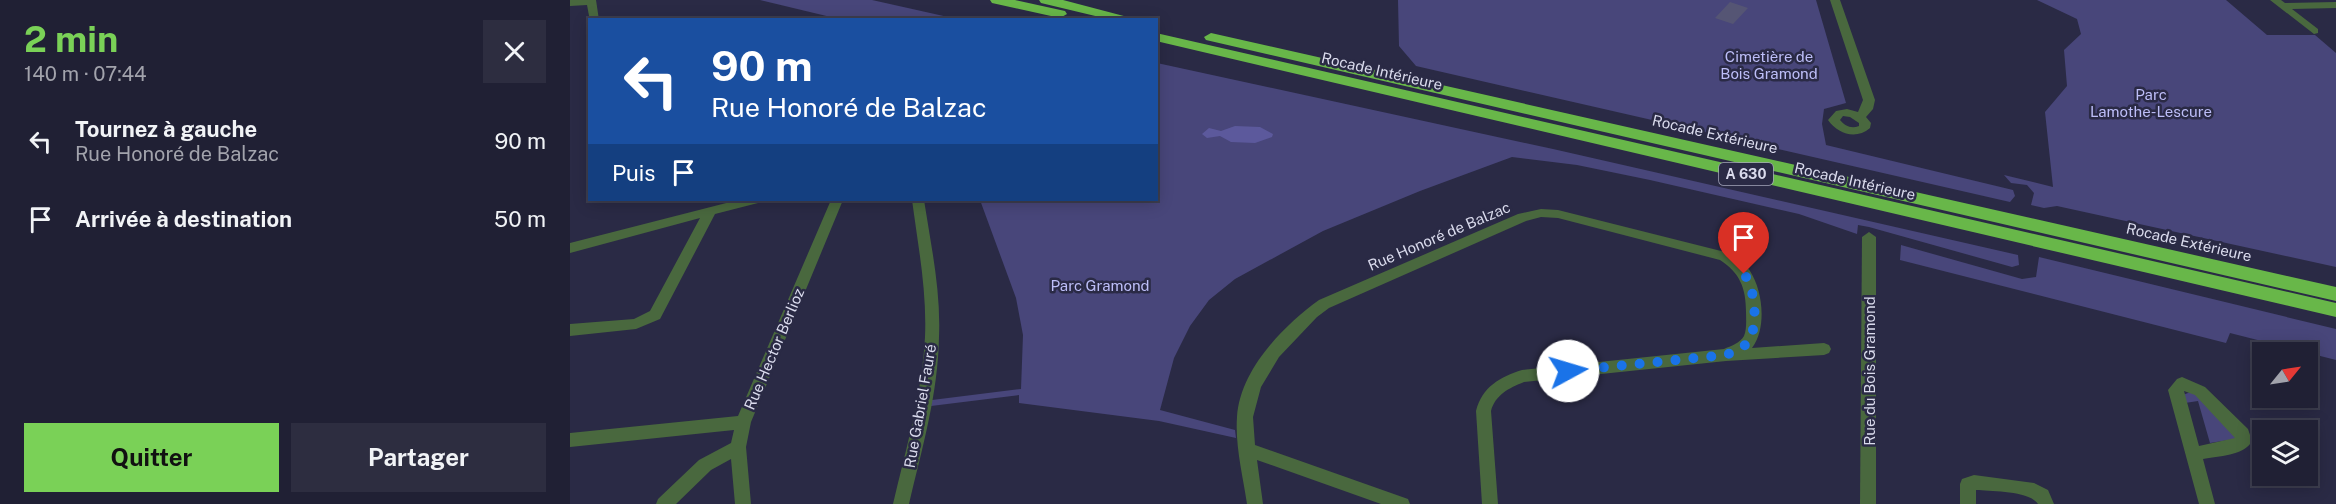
<!DOCTYPE html>
<html lang="fr">
<meta charset="utf-8">
<style>
:root{--surface:#202034;--page:#2d2d40;--text:#f1f3f6;--muted:#a2a3ac;--line:#3d3e4f;--accent:#7ad157}
body{margin:0;font-family:"Public Sans",sans-serif;background:var(--page);color:var(--text);height:100vh;display:flex;flex-direction:column;font-size:22px;white-space:nowrap}
*{box-sizing:border-box;margin:0}
p{font-size:20px;color:var(--muted)}
.icon{flex:none;width:33px;height:33px;fill:none;stroke:currentColor;stroke-width:2;stroke-linecap:round;stroke-linejoin:round}
.map{position:relative;flex:1;overflow:hidden}
.details{display:flex;flex-direction:column;background:var(--surface);width:570px}
.details>*{flex:none}
.guide{position:absolute;left:18px;top:18px;width:570px;height:183px;border-radius:0px;box-shadow:0 3px 15px #0003,0 0 0 2px var(--line);background:#1a4fa0;color:#fff;overflow:hidden}
.needle{width:39px;rotate:60deg}
.controls{position:absolute;left:1682px;top:342px;display:grid;gap:12px}
.controls a{display:grid;place-items:center;width:66px;height:66px;border-radius:0px;background:var(--surface);box-shadow:0 3px 15px #0003,0 0 0 2px var(--line);font-size:30px}
.pin{position:absolute;display:grid;place-items:center;width:51px;height:51px;color:#fff;margin:-62px -26px;border-radius:50% 50% 50% 0;rotate:-45deg;box-shadow:0 0 6px #0007}
.pin .icon{rotate:45deg}
.me{position:absolute;width:66px;margin:-33px;rotate:84deg;stroke-linejoin:round;filter:drop-shadow(0 0 4px #0008)}
.turn{display:flex;align-items:center;gap:21px;height:126px;padding:0 24px;font-size:27px}
.turn .icon{width:78px;height:78px;stroke-width:2.5}
.turn b{display:block;font-size:42px;line-height:51px}
.then{display:flex;align-items:center;height:57px;padding:0 24px;background:#0003;gap:12px;font-size:22px}
.round{display:grid;place-items:center;flex:none;width:63px;height:63px;border-radius:0px;background:var(--page)}
.headline{display:flex;align-items:center;justify-content:space-between;height:102px;padding:0 24px}
h1{font-size:36px;font-weight:700;line-height:45px;color:var(--accent)}
.primary-button{display:flex;gap:12px;margin-top:auto;padding:12px 24px}
.primary-button a{flex:1;height:69px;border-radius:0px;background:var(--accent);color:#111;font-size:24px;font-weight:700;line-height:69px;text-align:center}
.primary-button a+a{background:var(--page);color:var(--text)}
ul{padding:0;list-style:none}
li{display:flex;align-items:center;gap:18px;height:78px;padding:0 24px}
li div{flex:1}
li b{display:block;font-size:22px}
li em{font-style:normal}
main{display:flex;flex:1;min-height:0}
.map>svg:first-child{display:block}
</style>
<main>
<section class="details">
<div class="headline"><div><h1>2 min</h1><p>140 m · 07:44</p></div><a class="round"><svg class="icon" aria-label="close" viewBox="0 0 24 24"><path d="M6 6l12 12M18 6L6 18"/></svg></a></div>
<ul>
<li><svg class="icon" aria-label="left" viewBox="0 0 24 24"><path d="M17 20v-9H6M10 6l-5 5 5 5"/></svg><div><b>Tournez à gauche</b><p>Rue Honoré de Balzac</p></div><em>90 m</em></li>
<li><svg class="icon" aria-label="arrive" viewBox="0 0 24 24"><path d="M6 21V4h12l-3 4 3 4H6"/></svg><div><b>Arrivée à destination</b></div><em>50 m</em></li>
</ul>
<div class="primary-button"><a>Quitter</a><a>Partager</a></div>
</section>
<div class="map">
<svg width="1766" height="504" viewBox="0 0 1766 504">
<rect width="100%" height="100%" fill="#2a2a45"/>
<g fill="#48467a">
<polygon points="190,0 302,0 387,19 269,19"/>
<polygon points="828,0 1246,0 1276,103 1254,109 1252,124 1256,145 1443,190 1445,196 1440,202 846,66 829,46"/>
<polygon points="1467,0 1656,0 1697,35 1745,35 1766,53 1766,267 1487,206 1474,208 1461,205 1464,193 1457,185 1441,183 1434,175 1483,187 1475,112 1497,86 1494,50 1511,34 1507,19"/>
<polygon points="587,63 983,149 1448,255 1449,265 1442,267 1299,227 1288,225 1287,234 1229,214 1080,180 1007,165 942,157 850,191 753,231 665,279 639,300 620,326 604,358 590,410 665,430 666,438 589,421 449,403 449,395 361,406 362,400 451,389 453,335 446,298 410,200 586,200"/>
<polygon points="1331,245 1452,279 1466,277 1469,257 1766,329 1766,360 1660,333 1656,343 1330,260"/>
<polygon points="1623,391 1665,430 1665,439 1640,443 1628,401 1615,403 1613,395"/>
</g>
<polygon fill="#5c599c" points="665,126 690,127 703,134 702,137 685,143 661,142 650,136 637,138 632,134 639,128 651,131"/>
<polygon fill="#555574" points="1160,2 1178,8 1163,24 1145,18"/>
<g fill="none" stroke-linecap="round" stroke-linejoin="round">
<g fill="#49683e" fill-rule="evenodd">
<polygon points="0,0 26,0 29,20 20,21 17,5 0,6"/>
<path d="M1260 0H1270L1305 100 1303 109 1296 117 1301 123 1300 128C1286 140 1268 134 1258 120L1266 111 1277 109 1288 112 1293 100ZM1273 116 1280 117 1289 123V126C1281 129 1275 126 1270 120Z"/>
<polygon points="1700,0 1711,0 1715,3 1766,2 1766,8 1722,9 1748,29 1748,33 1744,34"/>
<polygon points="168,200 189,200 188,203 145,214 90,319 66,329 0,336 0,324 64,319 80,311 130,218 0,253 0,243"/>
<polygon points="261,200 273,200 181,422 176,447 181,504 165,504 161,459 141,470 106,504 86,504 88,499 129,460 161,443 164,430 0,447 0,433 168,416"/>
<path d="M342 200H354C361 245 371 291 369 337 368 394 352 449 339 504H323C336 449 352 394 355 337 357 291 348 245 342 200Z"/>
<path d="M971 209 988 210 1159 253C1167 258 1175 263 1180 271 1193 291 1197 328 1182 348L1254 343 1259 345 1261 349 1259 353 1254 355 1156 361 954 382C939 388 925 395 921 411L928 504H912L906 411C912 387 930 377 952 370L1154 349C1161 346 1170 343 1174 336 1177 329 1176 319 1176 312 1176 288 1170 273 1150 260L988 218 971 217 956 221 759 308 747 317 709 357 691 387 683 417 685 445 838 499 840 504H811L687 460 693 504H677C673 476 665 446 667 417 670 370 713 326 749 300L948 214Z"/>
<polygon points="1299,232 1306,237 1306,504 1290,504 1292,237"/>
<path d="M1612 377 1635 387 1678 429 1682 441C1674 456 1648 456 1633 459L1645 504H1629L1598 390 1607 379ZM1614 391 1625 395 1665 438 1629 446Z"/>
<path d="M1404 475 1464 483 1478 490 1484 504H1468C1460 491 1421 491 1406 490V504H1390V484L1392 479Z"/>
</g>
<g fill="#68b749" fill-rule="evenodd">
<polygon points="420,0 445,0 495,11 497,14 490,18 422,3"/>
<polygon points="469,0 493,0 569,20 542,20 471,3"/>
<polygon points="586,33 1766,303 1766,317 586,41"/>
<polygon points="641,33 1766,287 1766,301 636,40 634,37"/>
</g>
</g>
<g fill="none" stroke-linecap="round" stroke-linejoin="round">
<path stroke="#1a73e8" stroke-width="10" stroke-dasharray="0 18" d="M998 371 1156 355C1165 351 1175 348 1180 339 1188 322 1185 288 1174 274"/>
</g>
<g text-anchor="middle" dominant-baseline="central" stroke-width="5" stroke-linejoin="round" paint-order="stroke">
<rect fill="#2a2a45" stroke="#a5a6bb" stroke-width="1.5" x="1149" y="163" width="54" height="22" rx="4.5"/>
<g font-size="14" font-weight="bold" fill="#dadbed">
<text x="1176" y="174">A 630</text>
</g>
<g font-size="15" fill="#bdbef8" stroke="#2a2a45">
<text x="1199" y="56">Cimetière de<tspan x="1199" dy="17">Bois Gramond</tspan></text>
<text x="1581" y="94">Parc<tspan x="1581" dy="17">Lamothe-Lescure</tspan></text>
<text x="530" y="285">Parc Gramond</text>
</g>
<g font-size="15" fill="#dadbed" stroke="#2a2a45">
<text transform="translate(812 71) rotate(13)">Rocade Intérieure</text>
<text transform="translate(1145 134) rotate(13)">Rocade Extérieure</text>
<text transform="translate(1285 181) rotate(13)">Rocade Intérieure</text>
<text transform="translate(869 236) rotate(-23)">Rue Honoré de Balzac</text>
<text transform="translate(1619 242) rotate(13)">Rocade Extérieure</text>
<text transform="translate(204 349) rotate(-67)">Rue Hector Berlioz</text>
<text transform="translate(1299 371) rotate(-90)">Rue du Bois Gramond</text>
<text transform="translate(350 406) rotate(-80)">Rue Gabriel Fauré</text>
</g>
</g>
</svg>
<div class="controls">
<a><svg class="needle" viewBox="-14 -14 28 28"><path d="M0-13l5 13h-10z" fill="#e53935"/><path d="M0 13l5-13h-10z" fill="#a2a3ac"/></svg></a>
<a><svg class="icon" aria-label="layers" viewBox="0 0 24 24"><path d="M12 4l9 5-9 5-9-5zM3 14l9 5 9-5"/></svg></a>
</div>
<div class="pin" style="left:1174px;top:274px;background:#d93025"><svg class="icon" aria-label="arrive" viewBox="0 0 24 24"><path d="M6 21V4h12l-3 4 3 4H6"/></svg></div>
<svg class="me" style="left:998px;top:371px" viewBox="-20 -20 40 40"><circle r="19" fill="#fff"/><path d="M0-13L10 11 0 6-10 11z" fill="#1a73e8"/></svg>
<div class="guide">
<div class="turn"><svg class="icon" aria-label="left" viewBox="0 0 24 24"><path d="M17 20v-9H6M10 6l-5 5 5 5"/></svg><div><b>90 m</b>Rue Honoré de Balzac</div></div>
<div class="then">Puis<svg class="icon" aria-label="arrive" viewBox="0 0 24 24"><path d="M6 21V4h12l-3 4 3 4H6"/></svg></div>
</div>
</div>
</main>
